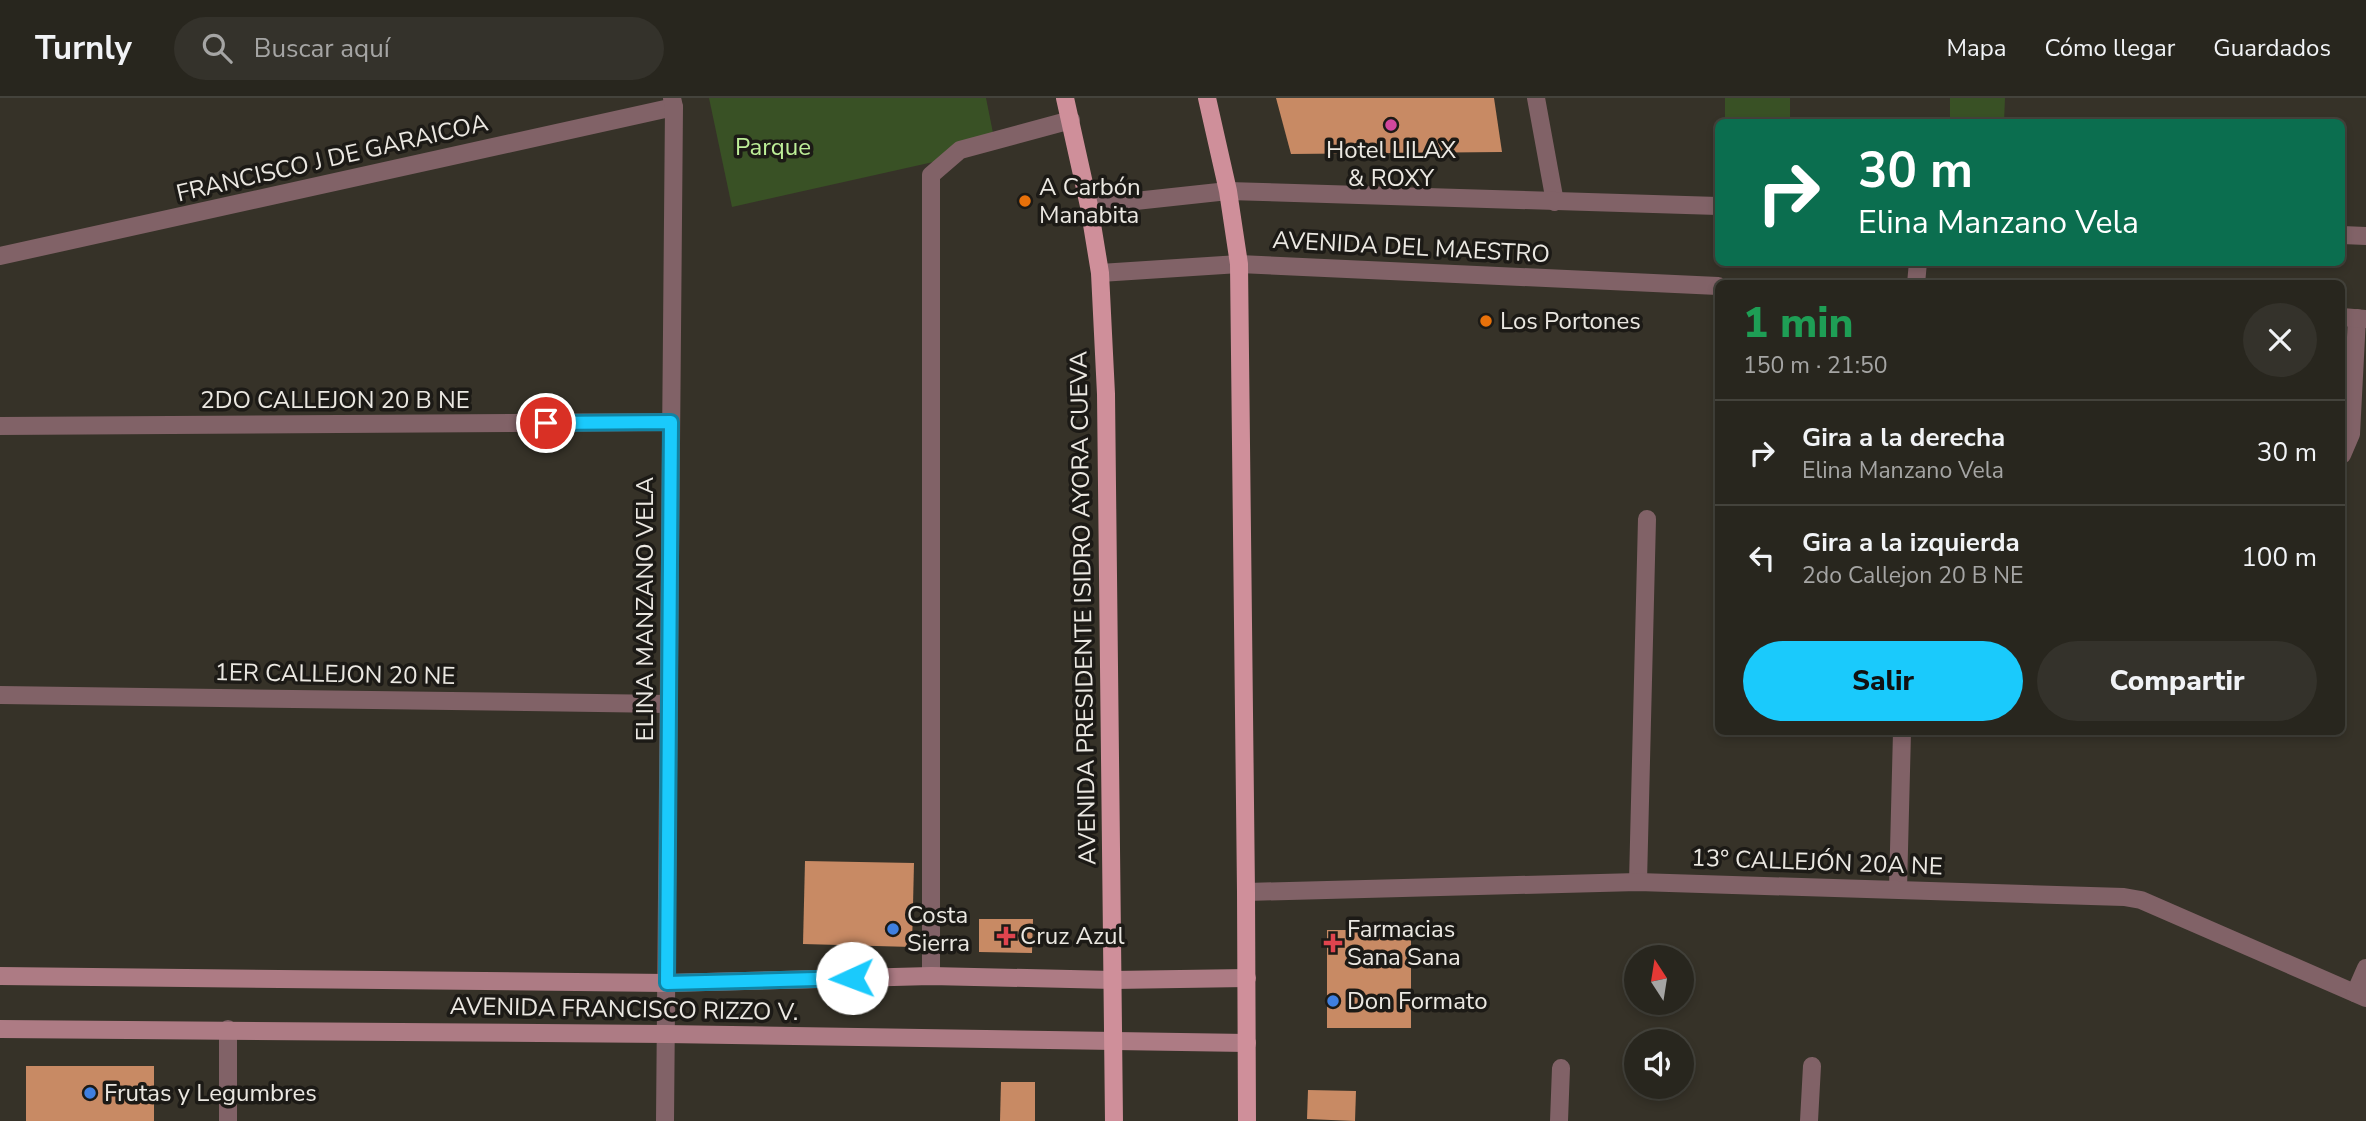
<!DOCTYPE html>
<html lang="es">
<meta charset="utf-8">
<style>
:root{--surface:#28261e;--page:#34322b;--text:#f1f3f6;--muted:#a5a5a4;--line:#44433c;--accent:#1acafc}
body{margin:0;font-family:"Nunito Sans",sans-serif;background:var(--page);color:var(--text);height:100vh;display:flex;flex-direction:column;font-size:26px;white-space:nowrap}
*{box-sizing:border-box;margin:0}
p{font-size:23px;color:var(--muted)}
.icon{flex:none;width:38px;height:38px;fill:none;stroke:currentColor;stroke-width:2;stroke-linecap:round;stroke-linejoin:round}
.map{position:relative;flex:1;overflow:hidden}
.drawer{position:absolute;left:1715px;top:182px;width:630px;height:455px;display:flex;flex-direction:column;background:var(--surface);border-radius:10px;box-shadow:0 4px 10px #0003,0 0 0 2px var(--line)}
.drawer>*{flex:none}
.top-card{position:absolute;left:1715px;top:21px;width:630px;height:147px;border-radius:10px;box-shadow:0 4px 10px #0003,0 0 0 2px var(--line);background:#0b6e4f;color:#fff;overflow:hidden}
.needle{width:46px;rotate:348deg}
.buttons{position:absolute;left:1624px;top:847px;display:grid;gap:14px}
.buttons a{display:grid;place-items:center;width:70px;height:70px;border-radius:50%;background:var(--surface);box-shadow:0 4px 10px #0003,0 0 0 2px var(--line);font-size:35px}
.pin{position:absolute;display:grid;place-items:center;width:60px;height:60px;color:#fff;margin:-30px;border:4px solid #fff;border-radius:50%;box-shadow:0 2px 7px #0007}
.me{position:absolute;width:77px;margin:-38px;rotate:268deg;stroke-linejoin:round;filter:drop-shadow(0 0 5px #0008)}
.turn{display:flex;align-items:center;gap:24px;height:147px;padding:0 28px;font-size:32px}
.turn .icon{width:91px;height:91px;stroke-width:2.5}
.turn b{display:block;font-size:49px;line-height:60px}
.round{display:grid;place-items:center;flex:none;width:74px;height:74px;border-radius:37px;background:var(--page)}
.overview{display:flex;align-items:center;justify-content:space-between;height:119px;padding:0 28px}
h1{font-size:42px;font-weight:800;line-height:52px;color:#1e9e55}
.cta{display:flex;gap:14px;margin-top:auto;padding:14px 28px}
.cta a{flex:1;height:80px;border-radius:42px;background:var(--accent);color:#111;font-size:28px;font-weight:800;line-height:80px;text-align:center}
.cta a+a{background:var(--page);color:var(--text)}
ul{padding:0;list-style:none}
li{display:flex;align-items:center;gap:21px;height:105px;padding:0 28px;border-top:2px solid var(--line)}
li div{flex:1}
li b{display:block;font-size:26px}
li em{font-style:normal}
header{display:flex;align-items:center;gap:42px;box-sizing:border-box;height:98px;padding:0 35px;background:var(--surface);border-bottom:2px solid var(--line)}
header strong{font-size:33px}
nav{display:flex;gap:38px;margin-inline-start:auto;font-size:24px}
.search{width:490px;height:63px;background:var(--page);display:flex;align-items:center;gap:18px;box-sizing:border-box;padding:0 24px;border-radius:38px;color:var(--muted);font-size:26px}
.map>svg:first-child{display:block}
</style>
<header>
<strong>Turnly</strong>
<div class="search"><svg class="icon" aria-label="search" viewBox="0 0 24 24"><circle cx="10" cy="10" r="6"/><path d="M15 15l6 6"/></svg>Buscar aquí</div>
<nav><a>Mapa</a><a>Cómo llegar</a><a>Guardados</a></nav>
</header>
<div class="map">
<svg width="2366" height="1023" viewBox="0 0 2366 1023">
<rect width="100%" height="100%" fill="#363228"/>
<g fill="#395125">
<polygon points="709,0 986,0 996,50 732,109"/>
<rect x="1725" y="0" width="65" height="24"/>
<polygon points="1950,0 2005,0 2004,24 1950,24"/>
</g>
<g fill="#c88a64">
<polygon points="1276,0 1494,0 1502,54 1291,56"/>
<polygon points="805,763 914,765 912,849 803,846"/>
<polygon points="979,821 1033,821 1032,855 979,854"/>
<rect x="1327" y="832" width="84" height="98"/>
<rect x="26" y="968" width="128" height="55"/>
<polygon points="1001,984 1035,984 1035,1023 1000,1023"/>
<polygon points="1308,992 1356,993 1355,1023 1307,1021"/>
</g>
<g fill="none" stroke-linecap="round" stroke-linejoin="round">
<g stroke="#816267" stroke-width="18">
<polyline points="1536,0 1555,104"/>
<polyline points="0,158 674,9"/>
<polyline points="0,328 671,324"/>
<polyline points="2342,357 2351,336 2357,220"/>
<polyline points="0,597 669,606"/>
<polyline points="1638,784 1647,421"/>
<polyline points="1898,791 1902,634"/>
<polyline points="1246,794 1638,784 2124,799 2141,802 2366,900"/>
<polyline points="931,878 931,77 960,52 1071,22"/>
<polyline points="2355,895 2366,870"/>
<polyline points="228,1023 228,931"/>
<polyline points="665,1023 674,9 672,0"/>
<polyline points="1559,1023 1561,970"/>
<polyline points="1809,1023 1812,968"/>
</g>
<g stroke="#816267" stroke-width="18">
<polyline points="1089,108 1228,93 1718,108"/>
<polyline points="2342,137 2366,138"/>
<polyline points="1100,175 1239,166 1718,188"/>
<polyline points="1916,186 1918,164"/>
<polyline points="2342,219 2366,221"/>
</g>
<g stroke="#ad7b84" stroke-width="18">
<polyline points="0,878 667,885 931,878 1113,882 1247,880"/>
<polyline points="0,931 666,936 1247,945"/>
</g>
<g stroke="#cf8f9a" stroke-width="18">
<polyline points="1065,0 1089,108 1100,175 1106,296 1114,1023"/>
<polyline points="1207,0 1228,93 1239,166 1246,794 1247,1023"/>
</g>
</g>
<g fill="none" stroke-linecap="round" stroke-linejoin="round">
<g stroke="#1183a4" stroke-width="18">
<polyline id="route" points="546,325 671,324 667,885 852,880"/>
</g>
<use href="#route" stroke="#1acafc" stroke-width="12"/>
</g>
<circle fill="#d1479c" stroke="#1c1a16" stroke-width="2.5" cx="1391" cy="27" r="7"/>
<g fill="#e8710a" stroke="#1c1a16" stroke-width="2.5">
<circle cx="1025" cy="103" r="7"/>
<circle cx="1486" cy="223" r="7"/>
</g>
<g fill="#3f7fe0" stroke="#1c1a16" stroke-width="2.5">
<circle cx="893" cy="831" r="7"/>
<circle cx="1333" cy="903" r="7"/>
<circle cx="90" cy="995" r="7"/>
</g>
<g fill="#e0444e" stroke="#1c1a16" stroke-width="2.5">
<path d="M1002.5 827.5h7v7h7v7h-7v7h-7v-7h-7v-7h7z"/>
<path d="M1329.5 834.5h7v7h7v7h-7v7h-7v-7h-7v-7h7z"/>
</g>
<g text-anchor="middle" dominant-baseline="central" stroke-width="7" stroke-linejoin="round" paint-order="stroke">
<g font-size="24" fill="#bdee98" stroke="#1c1a16">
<text x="773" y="49">Parque</text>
</g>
<g font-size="24" fill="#ebe8e2" stroke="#1c1a16" text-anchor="start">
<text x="1391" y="52" text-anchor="middle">Hotel LILAX<tspan x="1391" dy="28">&amp; ROXY</tspan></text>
<text x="1039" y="89">A Carbón<tspan x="1039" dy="28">Manabita</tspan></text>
<text x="1500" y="223">Los Portones</text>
<text x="907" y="817">Costa<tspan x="907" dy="28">Sierra</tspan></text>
<text x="1347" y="831">Farmacias<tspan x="1347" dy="28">Sana Sana</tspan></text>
<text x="1020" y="838">Cruz Azul</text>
<text x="1347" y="903">Don Formato</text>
<text x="104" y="995">Frutas y Legumbres</text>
</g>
<g font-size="24" fill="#ebe8e2" stroke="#1c1a16">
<text transform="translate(332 60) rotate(-13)">FRANCISCO J DE GARAICOA</text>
<text transform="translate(1411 149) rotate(3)">AVENIDA DEL MAESTRO</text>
<text x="335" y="302">2DO CALLEJON 20 B NE</text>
<text transform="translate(1083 510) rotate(-91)">AVENIDA PRESIDENTE ISIDRO AYORA CUEVA</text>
<text transform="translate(645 511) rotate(-90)">ELINA MANZANO VELA</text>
<text transform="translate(335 576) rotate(1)">1ER CALLEJON 20 NE</text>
<text transform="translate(1817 764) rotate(2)">13° CALLEJÓN 20A NE</text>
<text transform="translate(624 911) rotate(1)">AVENIDA FRANCISCO RIZZO V.</text>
</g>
</g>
</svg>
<div class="buttons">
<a><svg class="needle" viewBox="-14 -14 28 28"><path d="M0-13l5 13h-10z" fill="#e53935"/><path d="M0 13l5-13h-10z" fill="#a5a5a4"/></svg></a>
<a><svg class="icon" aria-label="sound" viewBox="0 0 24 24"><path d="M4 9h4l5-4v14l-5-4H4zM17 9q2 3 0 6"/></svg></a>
</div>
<div class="pin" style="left:546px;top:325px;background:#d93025"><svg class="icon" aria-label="arrive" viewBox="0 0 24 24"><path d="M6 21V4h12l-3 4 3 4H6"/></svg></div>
<svg class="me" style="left:852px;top:880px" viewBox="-20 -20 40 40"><circle r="19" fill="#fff"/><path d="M0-13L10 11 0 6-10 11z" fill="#1acafc"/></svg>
<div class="top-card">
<div class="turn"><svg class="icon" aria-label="right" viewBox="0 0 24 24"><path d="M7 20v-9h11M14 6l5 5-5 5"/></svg><div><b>30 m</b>Elina Manzano Vela</div></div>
</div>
<section class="drawer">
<div class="overview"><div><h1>1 min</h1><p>150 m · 21:50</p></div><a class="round"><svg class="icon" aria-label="close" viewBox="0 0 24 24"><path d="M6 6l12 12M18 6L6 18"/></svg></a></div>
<ul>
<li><svg class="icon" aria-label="right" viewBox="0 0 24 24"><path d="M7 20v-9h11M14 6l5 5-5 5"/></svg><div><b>Gira a la derecha</b><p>Elina Manzano Vela</p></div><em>30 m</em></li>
<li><svg class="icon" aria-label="left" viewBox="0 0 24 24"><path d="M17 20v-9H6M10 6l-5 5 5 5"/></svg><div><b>Gira a la izquierda</b><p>2do Callejon 20 B NE</p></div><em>100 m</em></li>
</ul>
<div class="cta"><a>Salir</a><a>Compartir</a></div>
</section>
</div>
